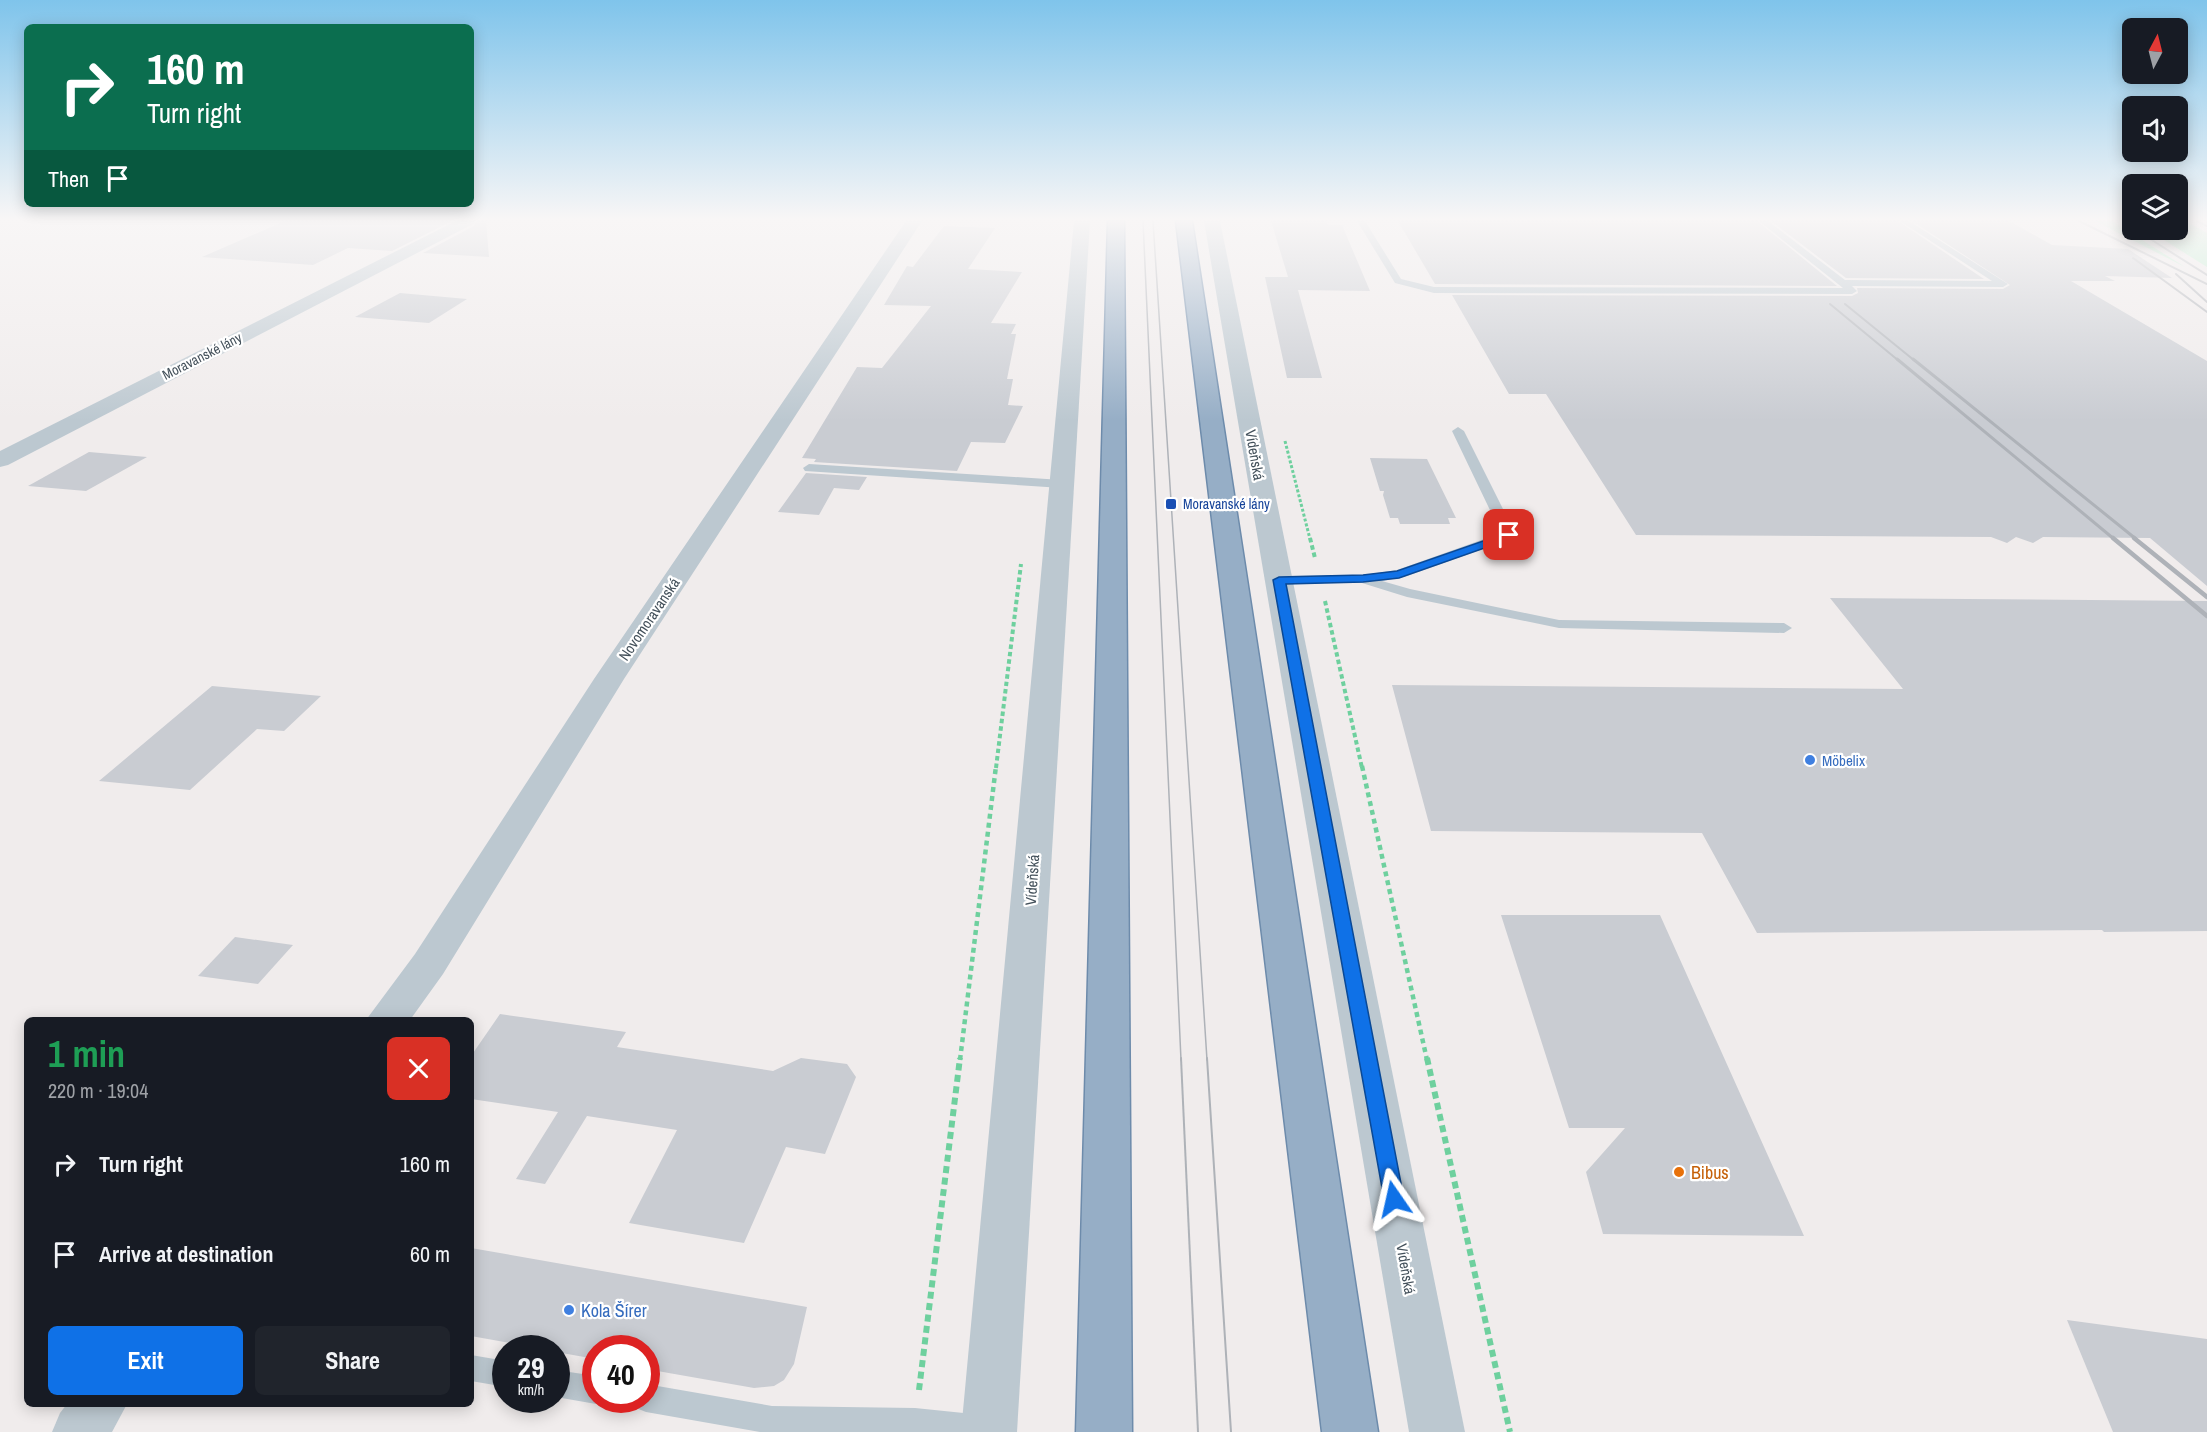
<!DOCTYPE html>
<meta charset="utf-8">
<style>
:root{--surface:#171b24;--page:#20242c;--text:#f1f3f6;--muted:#9ea1a6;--accent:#0f71e7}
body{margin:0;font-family:"Archivo Narrow",sans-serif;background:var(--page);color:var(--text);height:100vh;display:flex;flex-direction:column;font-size:22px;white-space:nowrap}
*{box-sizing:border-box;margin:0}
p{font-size:20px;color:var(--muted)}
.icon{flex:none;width:33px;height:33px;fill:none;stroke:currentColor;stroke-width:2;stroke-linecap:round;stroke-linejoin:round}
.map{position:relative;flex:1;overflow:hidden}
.details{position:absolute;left:24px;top:1017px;width:450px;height:390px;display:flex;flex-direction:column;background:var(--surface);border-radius:9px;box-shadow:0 3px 15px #0003}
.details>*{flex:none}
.top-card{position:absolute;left:24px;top:24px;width:450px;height:183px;border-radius:9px;box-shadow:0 3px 15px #0003;background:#0b6e4f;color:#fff;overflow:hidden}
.needle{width:39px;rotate:7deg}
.controls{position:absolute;left:2122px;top:18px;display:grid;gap:12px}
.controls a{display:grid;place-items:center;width:66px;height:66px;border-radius:9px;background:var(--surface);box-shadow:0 3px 15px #0003;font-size:30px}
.speed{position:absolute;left:492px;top:1335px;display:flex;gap:12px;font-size:30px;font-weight:700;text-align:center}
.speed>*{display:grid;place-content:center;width:78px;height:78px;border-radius:50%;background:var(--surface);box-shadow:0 3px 15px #0003;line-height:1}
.speed small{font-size:15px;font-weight:400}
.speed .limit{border:9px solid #d22;background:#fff;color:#111}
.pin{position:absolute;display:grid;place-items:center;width:51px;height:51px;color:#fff;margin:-26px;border-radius:12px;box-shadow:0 3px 9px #0006}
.me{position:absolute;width:66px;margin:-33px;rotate:349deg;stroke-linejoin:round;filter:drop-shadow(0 0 4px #0008)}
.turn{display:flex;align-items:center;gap:21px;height:126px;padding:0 24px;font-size:27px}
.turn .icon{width:78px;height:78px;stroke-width:2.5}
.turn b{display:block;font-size:42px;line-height:51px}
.then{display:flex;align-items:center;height:57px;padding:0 24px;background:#0003;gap:12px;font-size:22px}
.round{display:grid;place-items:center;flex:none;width:63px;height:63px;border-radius:9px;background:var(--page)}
.overview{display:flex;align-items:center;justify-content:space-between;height:102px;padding:0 24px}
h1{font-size:36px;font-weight:700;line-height:45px;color:#1e9e55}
.button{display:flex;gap:12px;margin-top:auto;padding:12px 24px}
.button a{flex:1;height:69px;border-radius:9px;background:var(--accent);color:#fff;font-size:24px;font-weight:700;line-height:69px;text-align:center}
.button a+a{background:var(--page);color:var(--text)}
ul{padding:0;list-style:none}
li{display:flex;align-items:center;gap:18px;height:90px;padding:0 24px}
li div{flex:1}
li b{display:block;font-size:22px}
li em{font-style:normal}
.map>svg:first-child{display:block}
</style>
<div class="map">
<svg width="2207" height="1432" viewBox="0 0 2207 1432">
<rect width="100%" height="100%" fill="#f0ecec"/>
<g fill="#b7f1cd">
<polygon points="2095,221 2112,221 2185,267"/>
<polygon points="2178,221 2186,221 2207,233 2207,267 2148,230 2178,230"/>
</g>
<g fill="#c9ccd2">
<polygon points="285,221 452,221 392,251 348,248 313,265 202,257"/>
<polygon points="477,221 486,221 489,257 423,253 474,226"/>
<polygon points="1271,221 1326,221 1328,225 1342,225 1370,291 1298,290 1322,378 1287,378 1265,277 1288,277"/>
<polygon points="1398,221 1757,221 1837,286 1435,284"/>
<polygon points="1771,221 1898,221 1984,279 1846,278"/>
<polygon points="1912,221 2009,221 2052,245 2128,249 2172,278 2105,276 2115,281 2071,281 2207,361 2207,586 2150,538 2043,537 2033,543 2016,537 2007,543 1991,537 1636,535 1546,394 1509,394 1452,295 1852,296 1858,293 1857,288 2003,289 2010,285"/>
<polygon points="944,226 995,228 968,269 1022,272 991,323 1016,324 1011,334 1016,334 1007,379 1013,379 1008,405 1023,406 1005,443 971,442 957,471 814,462 816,459 802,458 857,367 882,368 931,306 884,305 907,266 913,267"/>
<polygon points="400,293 467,299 429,323 355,317"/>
<polygon points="89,452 147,457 86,491 28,486"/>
<polygon points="1370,458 1427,459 1456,518 1448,518 1450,524 1400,524 1398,518 1390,518 1383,495 1384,491 1380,491"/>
<polygon points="806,473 867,477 859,490 834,488 819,515 778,512"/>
<polygon points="1830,598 2207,601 2207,931 2104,932 2102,930 1757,933 1702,833 1431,831 1392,685 1903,689"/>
<polygon points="212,686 321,696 284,731 257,729 190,790 99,781"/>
<polygon points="1501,915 1660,915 1804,1236 1603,1234 1586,1172 1625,1128 1569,1128"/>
<polygon points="235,937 293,945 258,984 198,976"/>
<polygon points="500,1014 626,1032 617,1047 773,1071 801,1058 847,1064 856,1077 825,1154 786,1147 744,1243 629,1223 677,1130 587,1116 545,1184 516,1179 558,1112 471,1099 471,1056"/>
<polygon points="471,1248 807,1307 794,1364 784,1380 774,1386 754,1388 646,1369 646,1348 594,1348 590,1358 556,1352 556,1348 537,1348 471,1336"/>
<polygon points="2067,1320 2207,1339 2207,1432 2113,1432"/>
</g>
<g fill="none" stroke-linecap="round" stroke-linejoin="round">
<g stroke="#6d8bab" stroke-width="3">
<g id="trunk">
<polygon points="1108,221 1124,221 1132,1432 1076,1432"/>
<polygon points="1176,221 1192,221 1378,1432 1322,1432"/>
</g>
</g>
<polyline stroke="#6ed09e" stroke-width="3" stroke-dasharray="3 2" stroke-linecap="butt" points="1285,441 1310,539"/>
<g stroke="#6ed09e" stroke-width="4" stroke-dasharray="4.5 3" stroke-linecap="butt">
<polyline points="1310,538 1315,558"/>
<polyline points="1325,601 1362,768"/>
<polyline points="996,768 1021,564"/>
</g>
<g stroke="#6ed09e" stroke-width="4.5" stroke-dasharray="5 4" stroke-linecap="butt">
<polyline points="1362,766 1427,1060"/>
<polyline points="960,1060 996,766"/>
</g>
<g stroke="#6ed09e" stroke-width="6" stroke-dasharray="7 4.5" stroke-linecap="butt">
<polyline points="1427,1058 1510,1432"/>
<polyline points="919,1390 960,1058"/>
</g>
<g fill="#bcc8d0" fill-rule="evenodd">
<polygon points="1357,221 1365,221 1401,279 1434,287 1843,288 1759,221 1768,221 1845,280 1992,281 1900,221 1909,221 2008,284 2003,287 1852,286 1857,291 1852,294 1434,293 1395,283"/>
<polygon points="1458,427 1464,431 1516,535 1514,538 1404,577 1382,581 1410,589 1559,620 1784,623 1792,628 1784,633 1559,628 1407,597 1362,583 1274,583 1272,580 1279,576 1363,575 1397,570 1501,533 1452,431"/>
<polygon points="809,464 1062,480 1068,484 1062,488 805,471 803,468"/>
<polygon points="471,1355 506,1361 506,1387 471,1381"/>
<polygon points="556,1370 596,1376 596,1400 606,1400 596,1404 556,1397"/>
<polygon points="646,1384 772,1406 915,1408 983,1415 993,1419 997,1429 996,1432 760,1432 646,1412 636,1408 633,1400 646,1400"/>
</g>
<g fill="#bcc8d0" fill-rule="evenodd">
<polygon points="456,221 475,221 473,224 8,465 0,467 0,451"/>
<polygon points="906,221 922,221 624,679 443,974 410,1020 366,1020 415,954 594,679"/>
<polygon points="67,1404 127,1404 112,1432 52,1432 60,1413"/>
</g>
<g fill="#bcc8d0" fill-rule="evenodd">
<polygon points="1074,221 1090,221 1017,1432 961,1432"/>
<polygon points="1204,221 1220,221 1465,1432 1409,1432"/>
</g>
<use href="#trunk" fill="#96aec6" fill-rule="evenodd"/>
<g stroke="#aeb2b8" stroke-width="1.5">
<polyline points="1143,221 1181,1060"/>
<polyline points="1153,221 1207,1060"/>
</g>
<g stroke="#aeb2b8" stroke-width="2">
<polyline points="1181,1058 1198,1432"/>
<polyline points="1207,1058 1231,1432"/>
</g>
<g stroke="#aeb2b8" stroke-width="2">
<polyline points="2079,221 2207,284"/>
<polyline points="2122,221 2133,227"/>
<polyline points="2197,221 2207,226"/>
<polyline points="2136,230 2207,275"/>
<polyline points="2133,258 2207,312"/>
<polyline points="2176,274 2207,302"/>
<polyline points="1830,304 1899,361"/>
<polyline points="1845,304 1915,361"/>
</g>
<g stroke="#aeb2b8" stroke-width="3">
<polyline points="1897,359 2114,539"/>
<polyline points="1913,359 2136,539"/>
</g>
<g stroke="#aeb2b8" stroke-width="4.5">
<polyline points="2113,538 2207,616"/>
<polyline points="2134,538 2207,597"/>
</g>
</g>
<linearGradient id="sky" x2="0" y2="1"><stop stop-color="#7fc4eb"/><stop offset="0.52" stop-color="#f8f6f6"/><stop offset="1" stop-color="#f8f6f6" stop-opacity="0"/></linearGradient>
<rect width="2207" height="421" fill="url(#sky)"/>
<polygon fill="#0f71e7" stroke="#0a4996" stroke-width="1.5" points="1509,532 1513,533 1513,538 1399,578 1363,582 1286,584 1404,1199 1401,1205 1394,1208 1386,1205 1384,1199 1273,580 1279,577 1363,575 1397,571"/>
<rect fill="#1a4fb4" stroke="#fff" stroke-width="2" x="1165" y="498" width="12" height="12" rx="3"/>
<g fill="#3f7fe0" stroke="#fff" stroke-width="2">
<circle cx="1810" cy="760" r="6"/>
<circle cx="569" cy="1310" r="6"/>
</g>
<circle fill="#e8710a" stroke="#fff" stroke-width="2" cx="1679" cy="1172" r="6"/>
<g text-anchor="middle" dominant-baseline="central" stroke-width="4.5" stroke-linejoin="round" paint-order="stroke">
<g font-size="14" fill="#44515b" stroke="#fff">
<text transform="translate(202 356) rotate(-27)">Moravanské lány</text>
</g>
<g font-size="14" fill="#164399" stroke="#fff" text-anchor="start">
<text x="1183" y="504">Moravanské lány</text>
</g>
<g font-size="15" fill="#44515b" stroke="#fff">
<text transform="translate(1255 455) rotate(80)">Vídeňská</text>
<text transform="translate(649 619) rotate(-56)">Novomoravanská</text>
<text transform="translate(1032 880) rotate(-86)">Vídeňská</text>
<text transform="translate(1406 1269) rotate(80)">Vídeňská</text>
</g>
<g font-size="15" fill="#366cbe" stroke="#fff" text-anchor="start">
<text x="1822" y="760">Möbelix</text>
</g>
<g font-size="18" fill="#c56008" stroke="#fff" text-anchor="start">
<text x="1691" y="1172">Bibus</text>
</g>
<g font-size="18" fill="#366cbe" stroke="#fff" text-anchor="start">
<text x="581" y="1310">Kola Šírer</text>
</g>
</g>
</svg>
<div class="controls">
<a><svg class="needle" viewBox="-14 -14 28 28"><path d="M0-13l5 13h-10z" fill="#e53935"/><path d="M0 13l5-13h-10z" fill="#9ea1a6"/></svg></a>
<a><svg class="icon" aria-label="sound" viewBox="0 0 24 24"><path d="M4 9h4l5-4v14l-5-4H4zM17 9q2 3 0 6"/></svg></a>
<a><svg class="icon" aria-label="layers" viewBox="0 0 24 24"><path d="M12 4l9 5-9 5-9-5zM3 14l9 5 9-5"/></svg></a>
</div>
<div class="speed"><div>29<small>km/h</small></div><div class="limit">40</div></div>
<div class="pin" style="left:1509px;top:535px;background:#d93025"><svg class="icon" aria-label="arrive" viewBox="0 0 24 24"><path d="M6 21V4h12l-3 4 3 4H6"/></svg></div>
<svg class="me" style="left:1394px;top:1199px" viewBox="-20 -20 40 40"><path d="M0-17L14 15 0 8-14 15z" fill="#0f71e7" stroke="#fff" stroke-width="4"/></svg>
<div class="top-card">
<div class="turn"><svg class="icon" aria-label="right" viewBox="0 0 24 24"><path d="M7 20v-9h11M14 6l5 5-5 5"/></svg><div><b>160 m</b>Turn right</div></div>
<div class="then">Then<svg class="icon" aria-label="arrive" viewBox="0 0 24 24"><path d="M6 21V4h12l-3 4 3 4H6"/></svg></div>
</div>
<section class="details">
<div class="overview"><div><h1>1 min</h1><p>220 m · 19:04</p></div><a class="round" style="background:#d93025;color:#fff"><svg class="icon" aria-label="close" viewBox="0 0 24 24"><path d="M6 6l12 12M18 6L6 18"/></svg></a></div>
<ul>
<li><svg class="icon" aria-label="right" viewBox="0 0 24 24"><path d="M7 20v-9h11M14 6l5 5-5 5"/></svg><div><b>Turn right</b></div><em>160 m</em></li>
<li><svg class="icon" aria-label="arrive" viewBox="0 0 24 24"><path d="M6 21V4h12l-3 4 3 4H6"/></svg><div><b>Arrive at destination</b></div><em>60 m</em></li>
</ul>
<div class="button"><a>Exit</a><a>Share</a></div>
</section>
</div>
